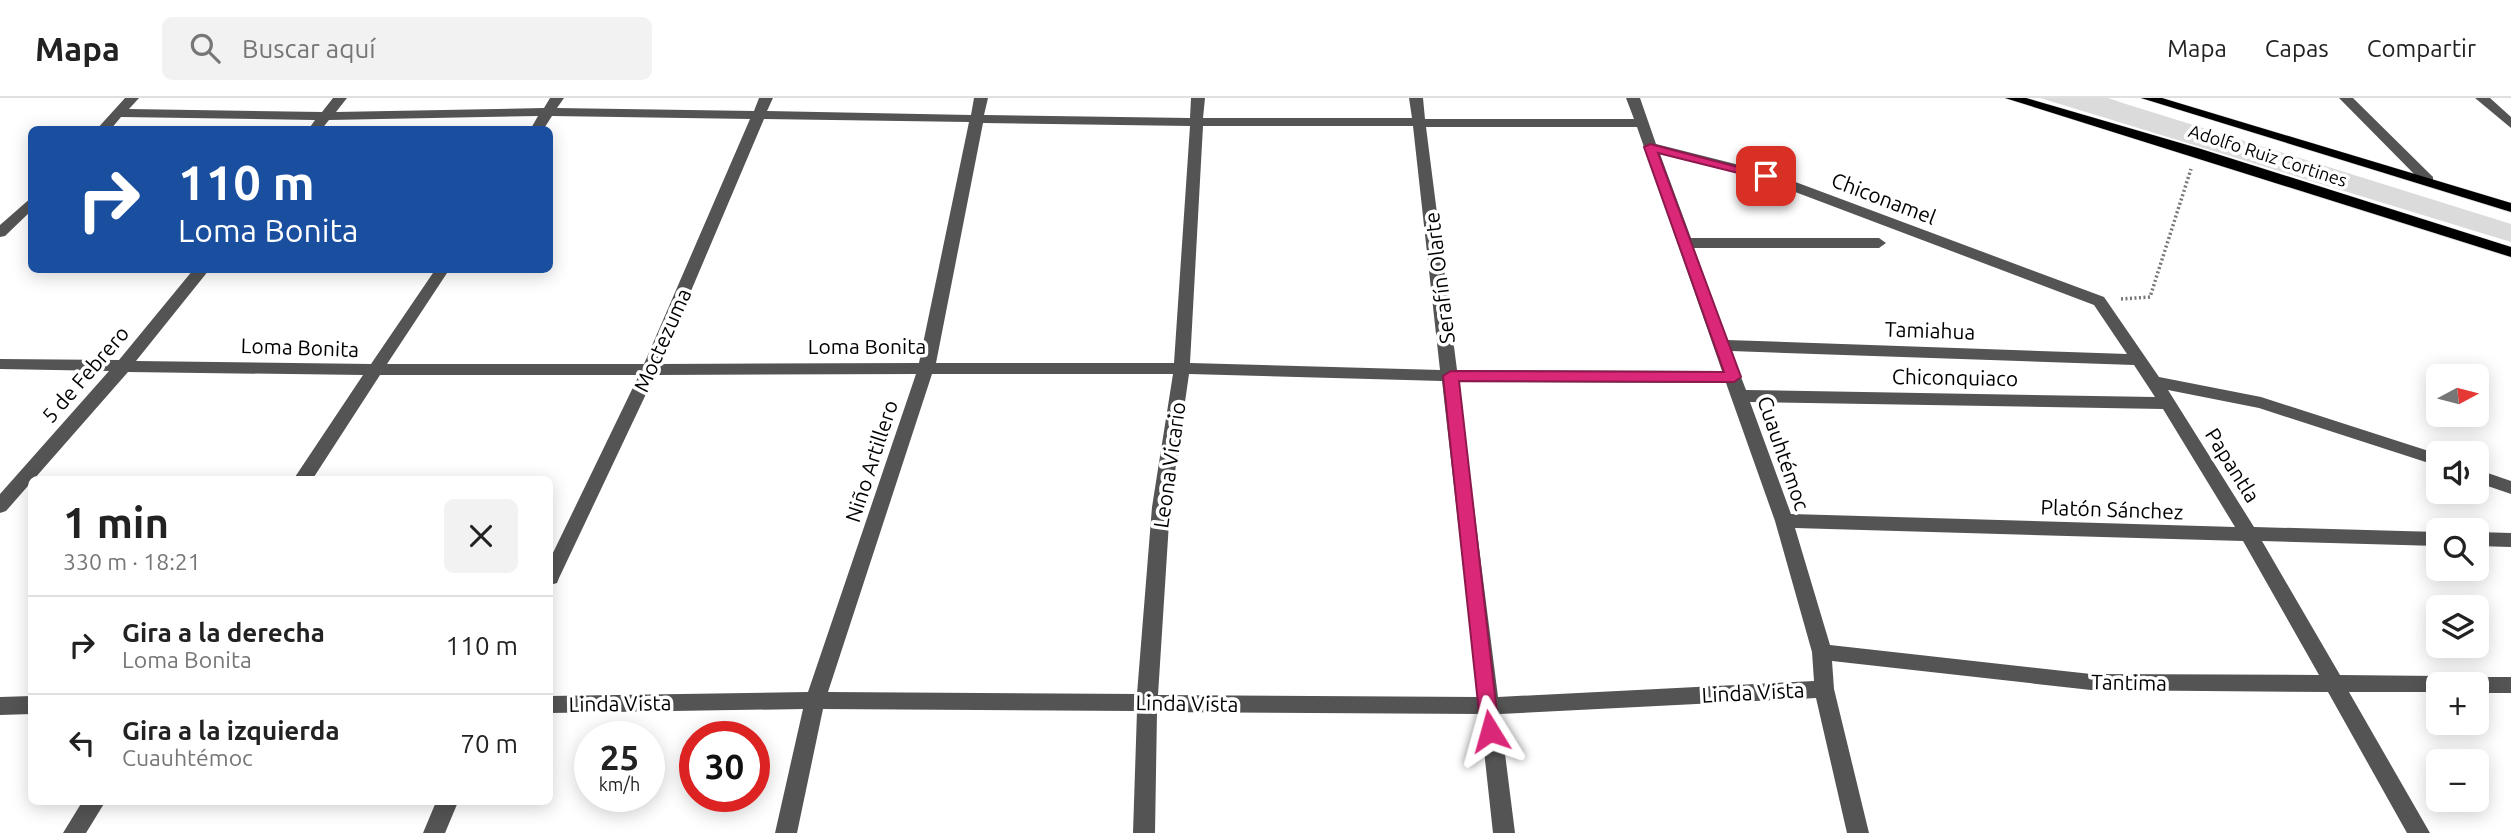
<!DOCTYPE html>
<html lang="es">
<meta charset="utf-8">
<style>
:root{--surface:#fff;--page:#f2f2f2;--text:#222;--muted:#767676;--line:#e0e0e0}
body{margin:0;font-family:Ubuntu,sans-serif;background:var(--page);color:var(--text);height:100vh;display:flex;flex-direction:column;font-size:26px;white-space:nowrap}
*{box-sizing:border-box;margin:0}
p{font-size:23px;color:var(--muted)}
.icon{flex:none;width:38px;height:38px;fill:none;stroke:currentColor;stroke-width:2;stroke-linecap:round;stroke-linejoin:round}
.map{position:relative;flex:1;overflow:hidden}
.panel{position:absolute;left:28px;top:378px;width:525px;height:329px;display:flex;flex-direction:column;background:var(--surface);border-radius:10px;box-shadow:0 4px 18px #0003}
.panel>*{flex:none}
.banner{position:absolute;left:28px;top:28px;width:525px;height:147px;border-radius:10px;box-shadow:0 4px 18px #0003;background:#1a4fa0;color:#fff;overflow:hidden}
.needle{width:46px;rotate:83deg}
.controls{position:absolute;left:2426px;top:266px;display:grid;gap:14px}
.controls a{display:grid;place-items:center;width:63px;height:63px;border-radius:10px;background:var(--surface);box-shadow:0 4px 18px #0003;font-size:35px}
.speed{position:absolute;left:574px;top:623px;display:flex;gap:14px;font-size:35px;font-weight:700;text-align:center}
.speed>*{display:grid;place-content:center;width:91px;height:91px;border-radius:50%;background:var(--surface);box-shadow:0 4px 18px #0003;line-height:1}
.speed small{font-size:18px;font-weight:400}
.speed .limit{border:10px solid #d22;background:#fff;color:#111}
.pin{position:absolute;display:grid;place-items:center;width:60px;height:60px;color:#fff;margin:-30px;border-radius:14px;box-shadow:0 4px 10px #0006}
.me{position:absolute;width:77px;margin:-38px;rotate:352deg;stroke-linejoin:round;filter:drop-shadow(0 0 5px #0008)}
.turn{display:flex;align-items:center;gap:24px;height:147px;padding:0 35px;font-size:32px}
.turn .icon{width:91px;height:91px;stroke-width:2.5}
.turn b{display:block;font-size:49px;line-height:60px}
.round{display:grid;place-items:center;flex:none;width:74px;height:74px;border-radius:10px;background:var(--page)}
.summary{display:flex;align-items:center;justify-content:space-between;height:119px;padding:0 35px}
h1{font-size:42px;font-weight:700;line-height:52px}
ul{padding:0;list-style:none}
li{display:flex;align-items:center;gap:21px;height:98px;padding:0 35px;border-top:2px solid var(--line)}
li div{flex:1}
li b{display:block;font-size:26px}
li em{font-style:normal}
header{display:flex;align-items:center;gap:42px;box-sizing:border-box;height:98px;padding:0 35px;background:var(--surface);border-bottom:2px solid var(--line)}
header strong{font-size:33px}
nav{display:flex;gap:38px;margin-inline-start:auto;font-size:24px}
.search{width:490px;height:63px;background:var(--page);display:flex;align-items:center;gap:18px;box-sizing:border-box;padding:0 24px;border-radius:10px;color:var(--muted);font-size:26px}
.map>svg:first-child{display:block}
</style>
<header>
<strong>Mapa</strong>
<div class="search"><svg class="icon" aria-label="search" viewBox="0 0 24 24"><circle cx="10" cy="10" r="6"/><path d="M15 15l6 6"/></svg>Buscar aquí</div>
<nav><a>Mapa</a><a>Capas</a><a>Compartir</a></nav>
</header>
<div class="map">
<svg width="2511" height="735" viewBox="0 0 2511 735">
<rect width="100%" height="100%" fill="#fff"/>
<polygon fill="#dbdbdb" points="2040,0 2108,0 2126,6 2511,126 2511,144"/>
<g fill="none" stroke-linecap="round" stroke-linejoin="round">
<g stroke="#dbdbdb" stroke-width="1">
<g id="major">
<polygon points="2005,0 2026,0 2201,51 2511,149 2511,159"/>
<polygon points="2141,0 2162,0 2511,105 2511,114"/>
</g>
</g>
<polyline stroke="#767676" stroke-width="3.5" stroke-dasharray="2 2.5" stroke-linecap="butt" points="2121,201 2150,199 2191,71"/>
<g fill="#545454" fill-rule="evenodd">
<path d="M125 0H139L129 11 322 14 333 0H347L336 14 544 10 550 0H564L557 10 754 13 759 0H773L767 13 971 17 974 0H988L984 17 1190 20 1191 0H1205L1203 20H1412L1409 0H1423L1425 21H1634L1626 0H1640L1656 46 1771 75 2104 199 2159 279 2261 299 2438 356V368L2259 310 2168 292 2254 429 2438 434V448L2262 443 2340 577 2438 578 2445 580 2448 586H2438V594H2349L2430 735H2407L2328 594 2091 592 1832 563 1834 591 1869 735H1847L1816 600 1500 616 1515 735H1493L1480 616 1157 614 1155 735H1133L1137 613 823 611 797 735H775L803 611 550 615V598L808 594 916 276 655 277 559 480 557 485 550 487V461L639 277H380L312 382H293L363 277 128 274 6 413 0 415V396L109 273 0 271V261L119 262 193 172H209L136 263 371 266 435 172H449L387 266H644L750 21 552 18 543 32H530L538 18 329 22 321 32H308L315 22 121 19 110 32H96ZM764 21 969 24 919 265 660 266ZM983 25 1190 28 1174 265H936ZM1203 28H1413L1440 272 1190 265ZM1426 29H1637L1722 273 1457 272ZM1660 56 1761 81 2094 207 2127 256 1727 242 1694 150H1879L1886 145 1879 140H1691ZM1731 253 2134 267 2155 299 1746 292ZM932 276H1173L1152 409 1137 596 828 594ZM1189 276 1442 283 1478 599 1158 597 1170 409ZM1458 284 1726 285 1775 423 1812 554 1814 583 1498 599ZM1750 304 2163 311 2235 429 1791 416ZM1795 430 2243 443 2319 577 2091 576 1830 547Z"/>
<polygon points="2339,0 2353,0 2433,79 2433,85 2423,85"/>
<polygon points="2475,0 2490,0 2511,19 2511,30"/>
<polygon points="32,99 32,112 5,138 0,139 0,127"/>
<polygon points="2476,371 2511,383 2511,396 2476,384"/>
<polygon points="2476,434 2511,435 2511,449 2476,448"/>
<polygon points="2476,579 2511,579 2511,595 2476,595 2476,586 2466,586 2469,581"/>
<polygon points="32,598 32,616 0,617 0,599"/>
<polygon points="82,704 105,704 86,735 63,735"/>
<polygon points="436,704 458,704 445,735 423,735"/>
</g>
<use href="#major" fill="#000" fill-rule="evenodd"/>
</g>
<polygon fill="#db2777" stroke="#8e194d" stroke-width="2" points="1650,46 1772,78 1766,82 1658,55 1741,279 1734,284 1459,283 1499,633 1497,639 1483,639 1481,633 1443,278 1451,273 1724,274 1644,49"/>
<g text-anchor="middle" dominant-baseline="central" stroke-width="7" stroke-linejoin="round" paint-order="stroke">
<g font-size="18" fill="#000" stroke="#fff">
<text transform="translate(2268 57) rotate(18)">Adolfo Ruiz Cortines</text>
</g>
<g font-size="21" fill="#000" stroke="#fff">
<text transform="translate(1884 100) rotate(21)">Chiconamel</text>
<text transform="translate(1439 180) rotate(-97)">Serafín Olarte</text>
<text transform="translate(1930 232) rotate(2)">Tamiahua</text>
<text transform="translate(662 242) rotate(-66)">Moctezuma</text>
<text x="867" y="248">Loma Bonita</text>
<text transform="translate(300 249) rotate(2)">Loma Bonita</text>
<text transform="translate(85 276) rotate(-49)">5 de Febrero</text>
<text transform="translate(1955 279) rotate(1)">Chiconquiaco</text>
<text transform="translate(1784 355) rotate(71)">Cuauhtémoc</text>
<text transform="translate(871 363) rotate(-72)">Niño Artillero</text>
<text transform="translate(1169 367) rotate(-82)">Leona Vicario</text>
<text transform="translate(2233 367) rotate(58)">Papantla</text>
<text transform="translate(2112 411) rotate(2)">Platón Sánchez</text>
<text transform="translate(2129 584) rotate(1)">Tantima</text>
<text transform="translate(1753 594) rotate(-3)">Linda Vista</text>
<text transform="translate(620 605) rotate(-1)">Linda Vista</text>
<text transform="translate(1187 605) rotate(1)">Linda Vista</text>
</g>
</g>
</svg>
<div class="controls">
<a><svg class="needle" viewBox="-14 -14 28 28"><path d="M0-13l5 13h-10z" fill="#e53935"/><path d="M0 13l5-13h-10z" fill="#767676"/></svg></a>
<a><svg class="icon" aria-label="sound" viewBox="0 0 24 24"><path d="M4 9h4l5-4v14l-5-4H4zM17 9q2 3 0 6"/></svg></a>
<a><svg class="icon" aria-label="search" viewBox="0 0 24 24"><circle cx="10" cy="10" r="6"/><path d="M15 15l6 6"/></svg></a>
<a><svg class="icon" aria-label="layers" viewBox="0 0 24 24"><path d="M12 4l9 5-9 5-9-5zM3 14l9 5 9-5"/></svg></a>
<a>+</a>
<a>−</a>
</div>
<div class="speed"><div>25<small>km/h</small></div><div class="limit">30</div></div>
<div class="pin" style="left:1766px;top:78px;background:#d93025"><svg class="icon" aria-label="arrive" viewBox="0 0 24 24"><path d="M6 21V4h12l-3 4 3 4H6"/></svg></div>
<svg class="me" style="left:1490px;top:633px" viewBox="-20 -20 40 40"><path d="M0-17L14 15 0 8-14 15z" fill="#db2777" stroke="#fff" stroke-width="4"/></svg>
<div class="banner">
<div class="turn"><svg class="icon" aria-label="right" viewBox="0 0 24 24"><path d="M7 20v-9h11M14 6l5 5-5 5"/></svg><div><b>110 m</b>Loma Bonita</div></div>
</div>
<section class="panel">
<div class="summary"><div><h1>1 min</h1><p>330 m · 18:21</p></div><a class="round"><svg class="icon" aria-label="close" viewBox="0 0 24 24"><path d="M6 6l12 12M18 6L6 18"/></svg></a></div>
<ul>
<li><svg class="icon" aria-label="right" viewBox="0 0 24 24"><path d="M7 20v-9h11M14 6l5 5-5 5"/></svg><div><b>Gira a la derecha</b><p>Loma Bonita</p></div><em>110 m</em></li>
<li><svg class="icon" aria-label="left" viewBox="0 0 24 24"><path d="M17 20v-9H6M10 6l-5 5 5 5"/></svg><div><b>Gira a la izquierda</b><p>Cuauhtémoc</p></div><em>70 m</em></li>
</ul>
</section>
</div>
